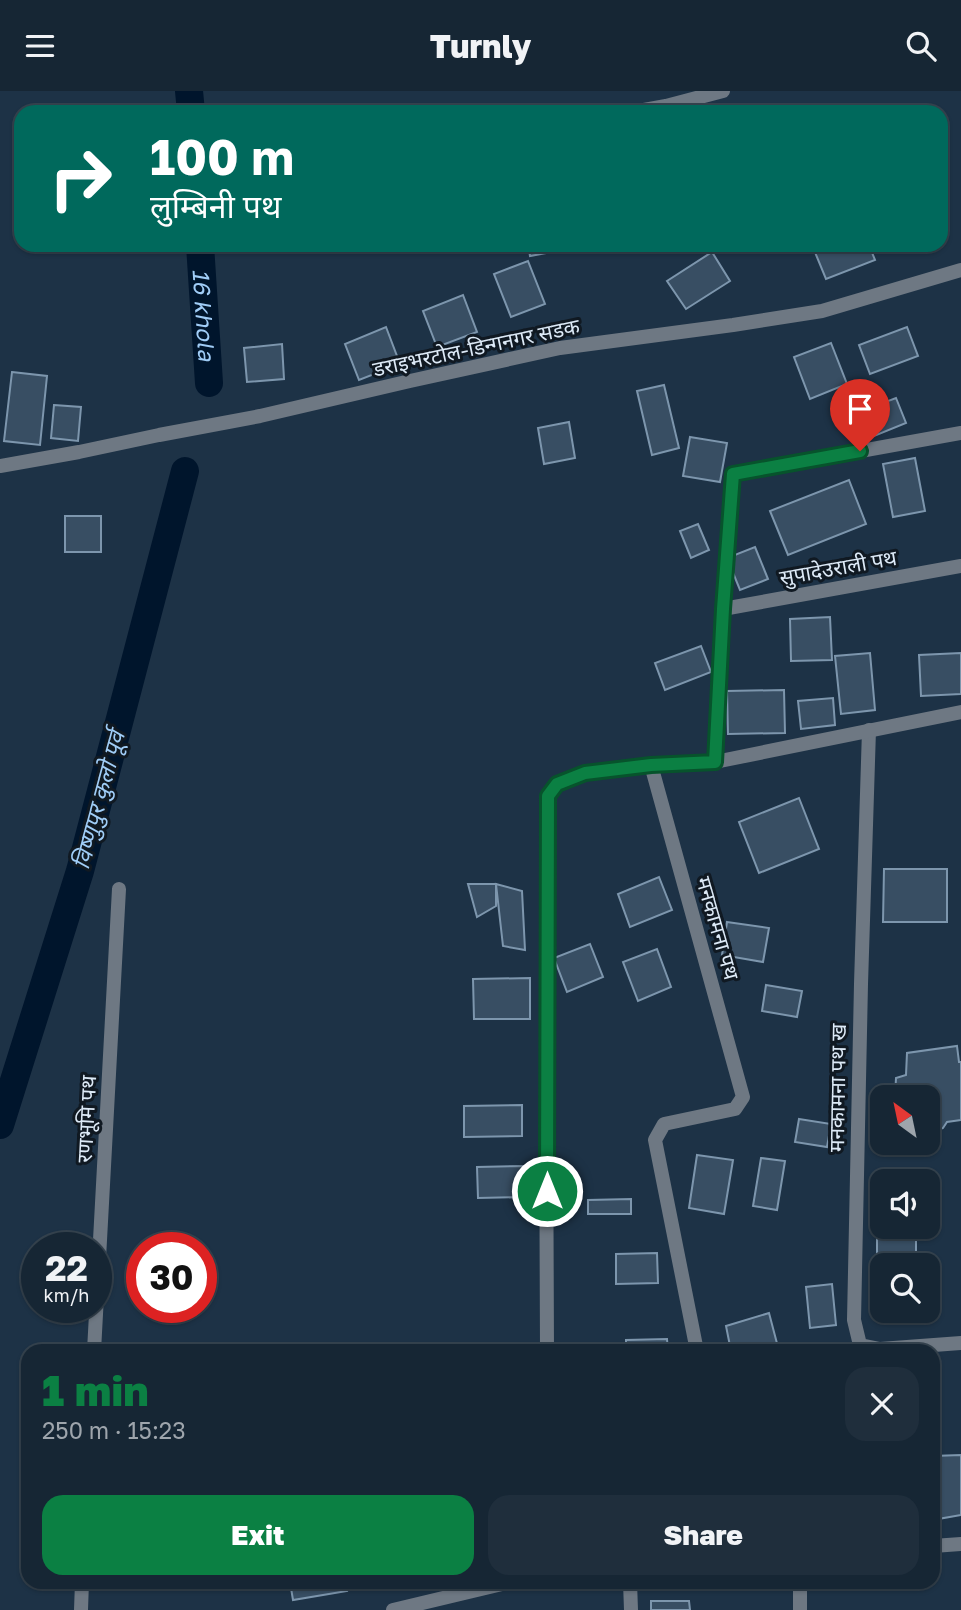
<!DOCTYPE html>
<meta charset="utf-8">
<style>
:root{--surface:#162634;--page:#1f2e3c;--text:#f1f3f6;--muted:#9ea5ac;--line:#35434f;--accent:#0b8043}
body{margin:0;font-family:"Golos Text","Noto Sans Devanagari",sans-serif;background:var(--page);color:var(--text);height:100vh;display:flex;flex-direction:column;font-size:26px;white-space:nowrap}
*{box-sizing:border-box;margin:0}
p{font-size:23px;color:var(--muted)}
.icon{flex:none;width:38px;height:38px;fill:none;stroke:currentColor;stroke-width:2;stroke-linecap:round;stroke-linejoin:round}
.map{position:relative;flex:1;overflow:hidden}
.side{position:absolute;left:21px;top:1253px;width:919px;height:245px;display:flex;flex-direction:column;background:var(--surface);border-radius:21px;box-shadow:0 2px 5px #0004,0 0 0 2px var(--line)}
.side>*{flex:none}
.banner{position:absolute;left:14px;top:14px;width:934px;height:147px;border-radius:21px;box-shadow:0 2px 5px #0004,0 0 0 2px var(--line);background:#00695c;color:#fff;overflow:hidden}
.needle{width:46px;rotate:327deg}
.buttons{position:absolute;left:870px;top:994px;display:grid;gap:14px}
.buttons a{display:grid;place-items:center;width:70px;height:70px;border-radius:14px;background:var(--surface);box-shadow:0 2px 5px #0004,0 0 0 2px var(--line);font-size:35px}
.speed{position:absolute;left:21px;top:1141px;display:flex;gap:14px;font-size:35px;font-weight:700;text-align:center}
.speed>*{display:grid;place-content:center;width:91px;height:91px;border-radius:50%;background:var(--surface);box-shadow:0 2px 5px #0004,0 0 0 2px var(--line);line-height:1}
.speed small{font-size:18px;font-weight:400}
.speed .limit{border:10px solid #d22;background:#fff;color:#111}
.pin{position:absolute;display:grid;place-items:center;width:60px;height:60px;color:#fff;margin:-72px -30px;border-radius:50% 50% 50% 0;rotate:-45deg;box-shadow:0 0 7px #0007}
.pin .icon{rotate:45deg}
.me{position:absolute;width:77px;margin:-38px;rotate:0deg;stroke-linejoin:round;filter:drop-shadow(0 0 5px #0008)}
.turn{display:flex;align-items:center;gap:24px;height:147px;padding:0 21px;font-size:32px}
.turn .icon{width:91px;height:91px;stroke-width:2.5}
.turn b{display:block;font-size:49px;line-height:60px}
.round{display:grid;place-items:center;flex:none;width:74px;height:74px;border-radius:21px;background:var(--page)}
.head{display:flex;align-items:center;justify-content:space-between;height:119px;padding:0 21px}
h1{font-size:42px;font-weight:800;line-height:52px;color:var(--accent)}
.button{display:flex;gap:14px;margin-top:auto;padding:14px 21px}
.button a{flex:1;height:80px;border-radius:21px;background:var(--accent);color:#fff;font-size:28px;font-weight:800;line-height:80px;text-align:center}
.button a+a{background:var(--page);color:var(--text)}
header{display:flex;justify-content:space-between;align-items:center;height:91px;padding:0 21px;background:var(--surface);font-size:32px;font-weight:800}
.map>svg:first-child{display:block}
</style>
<header><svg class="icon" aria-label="menu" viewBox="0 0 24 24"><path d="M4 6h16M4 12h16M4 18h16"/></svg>Turnly<svg class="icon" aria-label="search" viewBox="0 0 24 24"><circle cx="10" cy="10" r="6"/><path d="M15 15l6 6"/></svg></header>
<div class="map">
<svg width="961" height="1519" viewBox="0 0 961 1519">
<rect width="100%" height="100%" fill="#1d3246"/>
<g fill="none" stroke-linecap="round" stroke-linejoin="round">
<g stroke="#00152c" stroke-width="28">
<polyline points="189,0 191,21"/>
<path id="s1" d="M200 154 209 292"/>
<polyline points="0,1034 80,780 185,380"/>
</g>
</g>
<g fill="#384e63" stroke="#7d96ad" stroke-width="2">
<polygon points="528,154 551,154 552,161 530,165"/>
<polygon points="812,154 869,154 875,169 826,188"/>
<polygon points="712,161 730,190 686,218 667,190"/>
<polygon points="528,170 545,213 511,226 494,183"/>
<polygon points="463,204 477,241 437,256 423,220"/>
<polygon points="386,236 400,273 359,289 345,253"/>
<polygon points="907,236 918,265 870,283 859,254"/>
<polygon points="831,252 847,293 810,308 794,266"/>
<polygon points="282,253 284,288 247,291 244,257"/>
<polygon points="12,281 47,285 40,354 4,350"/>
<polygon points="664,294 679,357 652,364 637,300"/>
<polygon points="896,307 906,332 874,345 864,319"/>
<polygon points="54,314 81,316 78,350 51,347"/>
<polygon points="569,331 575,367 544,373 538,337"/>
<polygon points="690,346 727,352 720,391 683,385"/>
<polygon points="915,367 925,420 893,426 883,373"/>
<polygon points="849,389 866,433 788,464 770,420"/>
<rect x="65" y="425" width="36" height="36"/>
<polygon points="698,433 709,459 691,467 680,440"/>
<polygon points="755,456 768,488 740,499 727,467"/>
<polygon points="830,526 832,569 791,570 790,528"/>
<polygon points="701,555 711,581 665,599 655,572"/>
<polygon points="870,562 875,619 841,623 835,565"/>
<polygon points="961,562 961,603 921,605 919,564"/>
<polygon points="784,599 785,642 728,643 727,600"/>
<polygon points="833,607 835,634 801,638 798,610"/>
<polygon points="799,707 819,758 759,782 739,731"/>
<polygon points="884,778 947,778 947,831 883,831"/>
<polygon points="659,786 672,819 630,836 618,803"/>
<polygon points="468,793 496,793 496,815 477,826"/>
<polygon points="496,793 522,800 525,859 503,855"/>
<polygon points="727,831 769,837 763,871 722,864"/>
<polygon points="590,853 603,886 567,901 554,867"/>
<polygon points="657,858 671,896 638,910 623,871"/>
<polygon points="530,887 530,928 474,928 473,888"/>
<polygon points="766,894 802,900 797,926 762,920"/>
<polygon points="957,955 959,971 961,971 961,1029 947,1031 943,1037 936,1040 928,1037 928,1006 895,1006 896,987 906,984 907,962"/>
<polygon points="522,1014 522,1045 464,1046 464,1015"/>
<polygon points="799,1028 831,1033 827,1056 795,1051"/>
<polygon points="697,1064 733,1069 724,1123 689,1117"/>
<polygon points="761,1067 785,1070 777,1119 753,1115"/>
<polygon points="525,1075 526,1106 478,1107 477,1076"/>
<polygon points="631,1108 631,1123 588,1123 588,1109"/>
<polygon points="916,1140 916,1174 882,1174 882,1184 877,1184 877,1141"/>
<polygon points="657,1162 658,1192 616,1193 616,1163"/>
<polygon points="832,1193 836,1234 810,1237 806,1196"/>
<polygon points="769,1222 779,1260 731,1260 726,1235"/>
<polygon points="667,1248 668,1260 626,1260 626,1249"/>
<polygon points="961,1364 961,1424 938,1428 933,1400 933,1365"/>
<polygon points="290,1491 345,1491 347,1500 293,1509"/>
<polygon points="651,1510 689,1510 690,1519 651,1519"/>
</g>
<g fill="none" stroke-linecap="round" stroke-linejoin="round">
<g stroke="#6e7883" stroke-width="14">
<polyline points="633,21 666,15 723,0"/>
<polyline points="723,518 961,475"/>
<polyline points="869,639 861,893 854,1229 860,1254 880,1258 961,1252"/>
<polyline points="715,671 723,518 733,383 961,342"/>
<polyline points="94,1260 119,798"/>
<polyline points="547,1260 546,998 548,705 557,693 585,682 651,674"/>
<polyline points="697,1260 655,1049 664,1033 735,1018 743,1006 651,674 715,671 961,621"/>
<polyline points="933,1455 961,1453"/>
<polyline points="630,1491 631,1519"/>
<polyline points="800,1491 800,1519"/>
<polyline points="81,1519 82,1491"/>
<polyline points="393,1519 510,1491"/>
</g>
<polyline stroke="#6e7883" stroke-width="14" points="0,375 79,361 159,344 260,325 410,290 560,257 733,234 822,220 961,179"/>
</g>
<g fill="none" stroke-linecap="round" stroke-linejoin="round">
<g stroke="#07532c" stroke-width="18">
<polyline id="route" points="547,1100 548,705 557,693 585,682 651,674 715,671 723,518 733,383 860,360"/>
</g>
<use href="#route" stroke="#0b8043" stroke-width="12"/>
</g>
<g text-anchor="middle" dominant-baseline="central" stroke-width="6" stroke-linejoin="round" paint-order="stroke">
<g font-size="21" fill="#ddeaf7" stroke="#101922">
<text transform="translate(476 256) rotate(-12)">डराइभरटोल-डिन्गनगर सडक</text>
<text transform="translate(838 476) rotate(-10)">सुपादेउराली पथ</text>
<text transform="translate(718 837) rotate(74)">मनकामना पथ</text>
<text transform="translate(837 997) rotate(-89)">मनकामना पथ ख</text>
<text transform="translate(86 1028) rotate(-87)">रणभूमि पथ</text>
</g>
<g font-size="23" font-style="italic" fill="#a0cdf7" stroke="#101922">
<text stroke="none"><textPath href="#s1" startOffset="70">16 khola</textPath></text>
<text transform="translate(98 709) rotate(-75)">विष्णुपुर कुलो पूर्व</text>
</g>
</g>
</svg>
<div class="buttons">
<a><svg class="needle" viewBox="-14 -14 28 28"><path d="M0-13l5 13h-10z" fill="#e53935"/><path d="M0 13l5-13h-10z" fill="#9ea5ac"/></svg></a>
<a><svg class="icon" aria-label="sound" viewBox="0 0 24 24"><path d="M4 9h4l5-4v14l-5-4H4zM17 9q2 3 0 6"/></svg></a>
<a><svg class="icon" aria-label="search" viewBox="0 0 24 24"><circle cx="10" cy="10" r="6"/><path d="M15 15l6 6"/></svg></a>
</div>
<div class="speed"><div>22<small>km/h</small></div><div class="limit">30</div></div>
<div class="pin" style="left:860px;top:360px;background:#d93025"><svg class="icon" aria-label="arrive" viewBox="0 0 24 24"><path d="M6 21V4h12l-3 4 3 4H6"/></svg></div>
<svg class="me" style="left:547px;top:1100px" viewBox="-20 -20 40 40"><circle r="17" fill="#0b8043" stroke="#fff" stroke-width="3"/><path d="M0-11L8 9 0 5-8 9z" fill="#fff"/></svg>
<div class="banner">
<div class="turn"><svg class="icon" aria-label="right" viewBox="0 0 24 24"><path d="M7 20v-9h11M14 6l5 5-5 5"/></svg><div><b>100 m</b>लुम्बिनी पथ</div></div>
</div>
<section class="side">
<div class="head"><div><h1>1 min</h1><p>250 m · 15:23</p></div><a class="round"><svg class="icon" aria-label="close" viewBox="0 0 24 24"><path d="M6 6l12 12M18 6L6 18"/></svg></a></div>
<div class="button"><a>Exit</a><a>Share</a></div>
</section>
</div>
